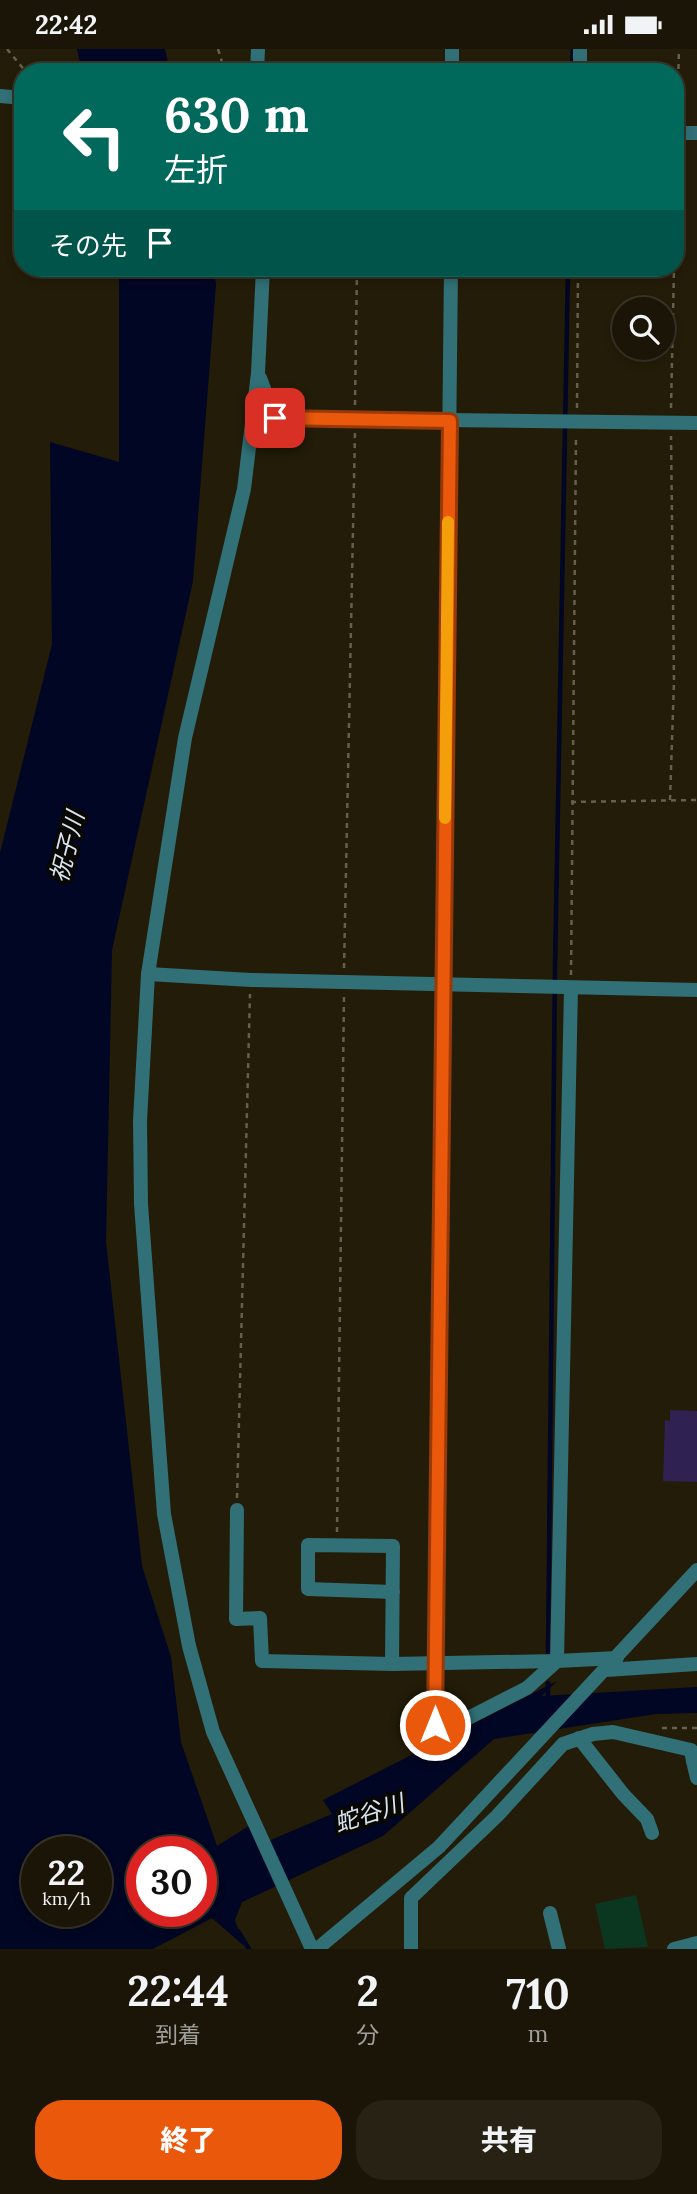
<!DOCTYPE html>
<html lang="ja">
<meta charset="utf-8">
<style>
:root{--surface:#1a1506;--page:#272214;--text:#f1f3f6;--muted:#9f9f9b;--line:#383428;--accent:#ea580c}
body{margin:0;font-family:Lora,"Noto Sans JP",serif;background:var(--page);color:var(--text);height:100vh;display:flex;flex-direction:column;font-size:26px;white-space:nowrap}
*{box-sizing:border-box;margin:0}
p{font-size:23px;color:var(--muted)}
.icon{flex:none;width:38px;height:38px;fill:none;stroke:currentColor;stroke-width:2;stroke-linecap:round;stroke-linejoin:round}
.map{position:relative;height:1900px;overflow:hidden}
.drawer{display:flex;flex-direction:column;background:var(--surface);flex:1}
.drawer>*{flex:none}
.banner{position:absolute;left:14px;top:14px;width:670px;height:214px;border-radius:28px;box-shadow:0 4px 10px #0003,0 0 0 2px var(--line);background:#00695c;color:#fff;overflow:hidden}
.tools{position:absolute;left:612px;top:248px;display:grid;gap:14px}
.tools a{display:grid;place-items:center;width:63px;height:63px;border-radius:50%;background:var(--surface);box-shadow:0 4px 10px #0003,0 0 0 2px var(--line);font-size:35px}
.speed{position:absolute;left:21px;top:1787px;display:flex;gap:14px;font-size:35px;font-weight:700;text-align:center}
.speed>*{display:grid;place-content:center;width:91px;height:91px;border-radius:50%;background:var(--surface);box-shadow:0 4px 10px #0003,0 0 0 2px var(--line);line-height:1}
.speed small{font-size:18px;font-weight:400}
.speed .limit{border:10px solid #d22;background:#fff;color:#111}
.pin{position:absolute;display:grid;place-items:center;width:60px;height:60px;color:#fff;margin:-30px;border-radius:14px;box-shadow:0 4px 10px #0006}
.me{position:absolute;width:77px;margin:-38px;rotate:0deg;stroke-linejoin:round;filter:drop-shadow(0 0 5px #0008)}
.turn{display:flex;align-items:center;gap:24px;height:147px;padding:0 35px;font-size:32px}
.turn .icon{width:91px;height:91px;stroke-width:2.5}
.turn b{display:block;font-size:49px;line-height:60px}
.then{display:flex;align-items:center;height:66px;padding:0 35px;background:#0003;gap:14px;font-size:26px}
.eta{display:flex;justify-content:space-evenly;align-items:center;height:119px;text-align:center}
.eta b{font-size:42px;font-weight:800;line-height:49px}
.cta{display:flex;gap:14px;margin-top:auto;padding:14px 35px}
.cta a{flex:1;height:80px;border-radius:28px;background:var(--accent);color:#fff;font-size:28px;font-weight:800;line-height:80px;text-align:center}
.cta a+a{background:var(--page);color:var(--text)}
.status{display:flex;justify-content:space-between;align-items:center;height:49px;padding:0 35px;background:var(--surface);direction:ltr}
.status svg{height:19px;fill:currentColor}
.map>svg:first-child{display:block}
</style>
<div class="status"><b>22:42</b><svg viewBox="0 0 49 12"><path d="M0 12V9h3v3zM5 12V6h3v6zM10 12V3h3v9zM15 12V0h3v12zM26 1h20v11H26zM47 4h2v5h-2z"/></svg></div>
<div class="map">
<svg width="697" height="1900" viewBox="0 0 697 1900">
<rect width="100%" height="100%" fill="#231c08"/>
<polygon fill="#0b3720" points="636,1846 648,1898 605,1900 595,1855"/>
<g fill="#000623" fill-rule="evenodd">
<polygon points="77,0 165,0 170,23 82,23"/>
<path d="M119 219H213L216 235 193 532 112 901 106 1193 142 1517 171 1608 181 1693 217 1797 252 1775 259 1796 332 1765 323 1751 557 1632 542 1647 697 1638V1664L656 1665 494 1690 383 1787 242 1853 235 1871 244 1897 212 1869 153 1900H0V804L52 595 50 393 119 413ZM37 1802H96V1862H37ZM142 1802H201V1862H142Z"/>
</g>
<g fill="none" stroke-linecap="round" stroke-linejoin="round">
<g stroke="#000623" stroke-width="4.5">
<polyline points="572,23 573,0"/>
<polyline points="548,1606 555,918 568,219"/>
<polyline points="548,1651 548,1634"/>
<polyline points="238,1882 249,1900"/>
</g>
</g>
<polygon fill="#2f2152" points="670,1361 697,1362 697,1433 663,1432 665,1371 670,1372"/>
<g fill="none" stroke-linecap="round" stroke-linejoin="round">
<g stroke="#655f4e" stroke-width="2.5" stroke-dasharray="5 5" stroke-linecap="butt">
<polyline points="7,0 26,23"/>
<polyline points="218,0 225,23"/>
<polyline points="677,70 679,0"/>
<polyline points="676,137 676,98"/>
<polyline points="355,356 357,219"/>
<polyline points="577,359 578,219"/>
<polyline points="671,359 674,219"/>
<polyline points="670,751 674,632 671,387"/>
<polyline points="571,753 697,751"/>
<polyline points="344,919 355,383"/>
<polyline points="571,926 576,387"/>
<polyline points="237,1449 250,945"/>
<polyline points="337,1483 344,947"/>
<polyline points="662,1679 697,1679"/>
</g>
<g stroke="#307076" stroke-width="14">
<polyline points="257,23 258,0"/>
<polyline points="452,23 452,0"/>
<polyline points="580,23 580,0"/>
<polyline points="263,219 258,324 244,440 185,689 148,925 140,1072 141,1155 164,1465 189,1597 213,1683 312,1900"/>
<polyline points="451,219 435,1686 527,1639 557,1612"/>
<polyline points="260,329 275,369 697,374"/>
<polyline points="148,925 251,931 697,941"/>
<polyline points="571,939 557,1612 617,1609"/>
<polyline points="237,1461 236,1570 260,1569 262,1612 392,1615 557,1612"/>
<polyline points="392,1615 393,1497 308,1496 308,1540 393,1543"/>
<polyline points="606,1621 697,1615"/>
<polyline points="579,1689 623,1745 647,1770 652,1784"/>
<polyline points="697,1711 693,1712 697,1729"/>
<polyline points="550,1864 559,1900"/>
<polyline points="411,1900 411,1849 497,1767 563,1695 593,1685 613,1683 691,1701 693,1712"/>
<polyline points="674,1900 697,1894"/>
</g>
<g stroke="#307076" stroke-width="14">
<polyline points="0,47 23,49"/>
<polyline points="676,84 697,84"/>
<polyline points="317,1900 439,1798 697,1521"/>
</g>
</g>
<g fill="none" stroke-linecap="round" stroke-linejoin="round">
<g stroke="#983908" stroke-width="18">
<polyline id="route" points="275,369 450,372 435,1676"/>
</g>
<use href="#route" stroke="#ea580c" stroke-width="12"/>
<polyline stroke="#f59e0b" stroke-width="12" points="445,769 448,473"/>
</g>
<g text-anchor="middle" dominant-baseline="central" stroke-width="7" stroke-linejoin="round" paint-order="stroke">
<g font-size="24" font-style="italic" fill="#d8e4f2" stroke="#090702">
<text transform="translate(67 798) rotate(-76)">祝子川</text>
<text transform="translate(369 1764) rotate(-18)">蛇谷川</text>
</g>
</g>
</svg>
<div class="tools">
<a><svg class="icon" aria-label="search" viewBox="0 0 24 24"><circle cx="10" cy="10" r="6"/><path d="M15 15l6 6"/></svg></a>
</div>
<div class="speed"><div>22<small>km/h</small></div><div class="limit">30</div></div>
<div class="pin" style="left:275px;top:369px;background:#d93025"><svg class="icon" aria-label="arrive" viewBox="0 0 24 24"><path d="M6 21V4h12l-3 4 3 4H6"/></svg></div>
<svg class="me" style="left:435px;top:1676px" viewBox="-20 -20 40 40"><circle r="17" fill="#ea580c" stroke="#fff" stroke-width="3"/><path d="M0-11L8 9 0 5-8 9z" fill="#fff"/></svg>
<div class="banner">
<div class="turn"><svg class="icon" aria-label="left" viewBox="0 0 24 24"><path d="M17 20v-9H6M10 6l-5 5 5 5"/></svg><div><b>630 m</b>左折</div></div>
<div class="then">その先<svg class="icon" aria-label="arrive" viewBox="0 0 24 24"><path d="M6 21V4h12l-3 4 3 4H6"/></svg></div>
</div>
</div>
<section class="drawer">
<div class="eta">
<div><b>22:44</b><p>到着</p></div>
<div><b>2</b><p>分</p></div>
<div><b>710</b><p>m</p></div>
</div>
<div class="cta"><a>終了</a><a>共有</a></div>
</section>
